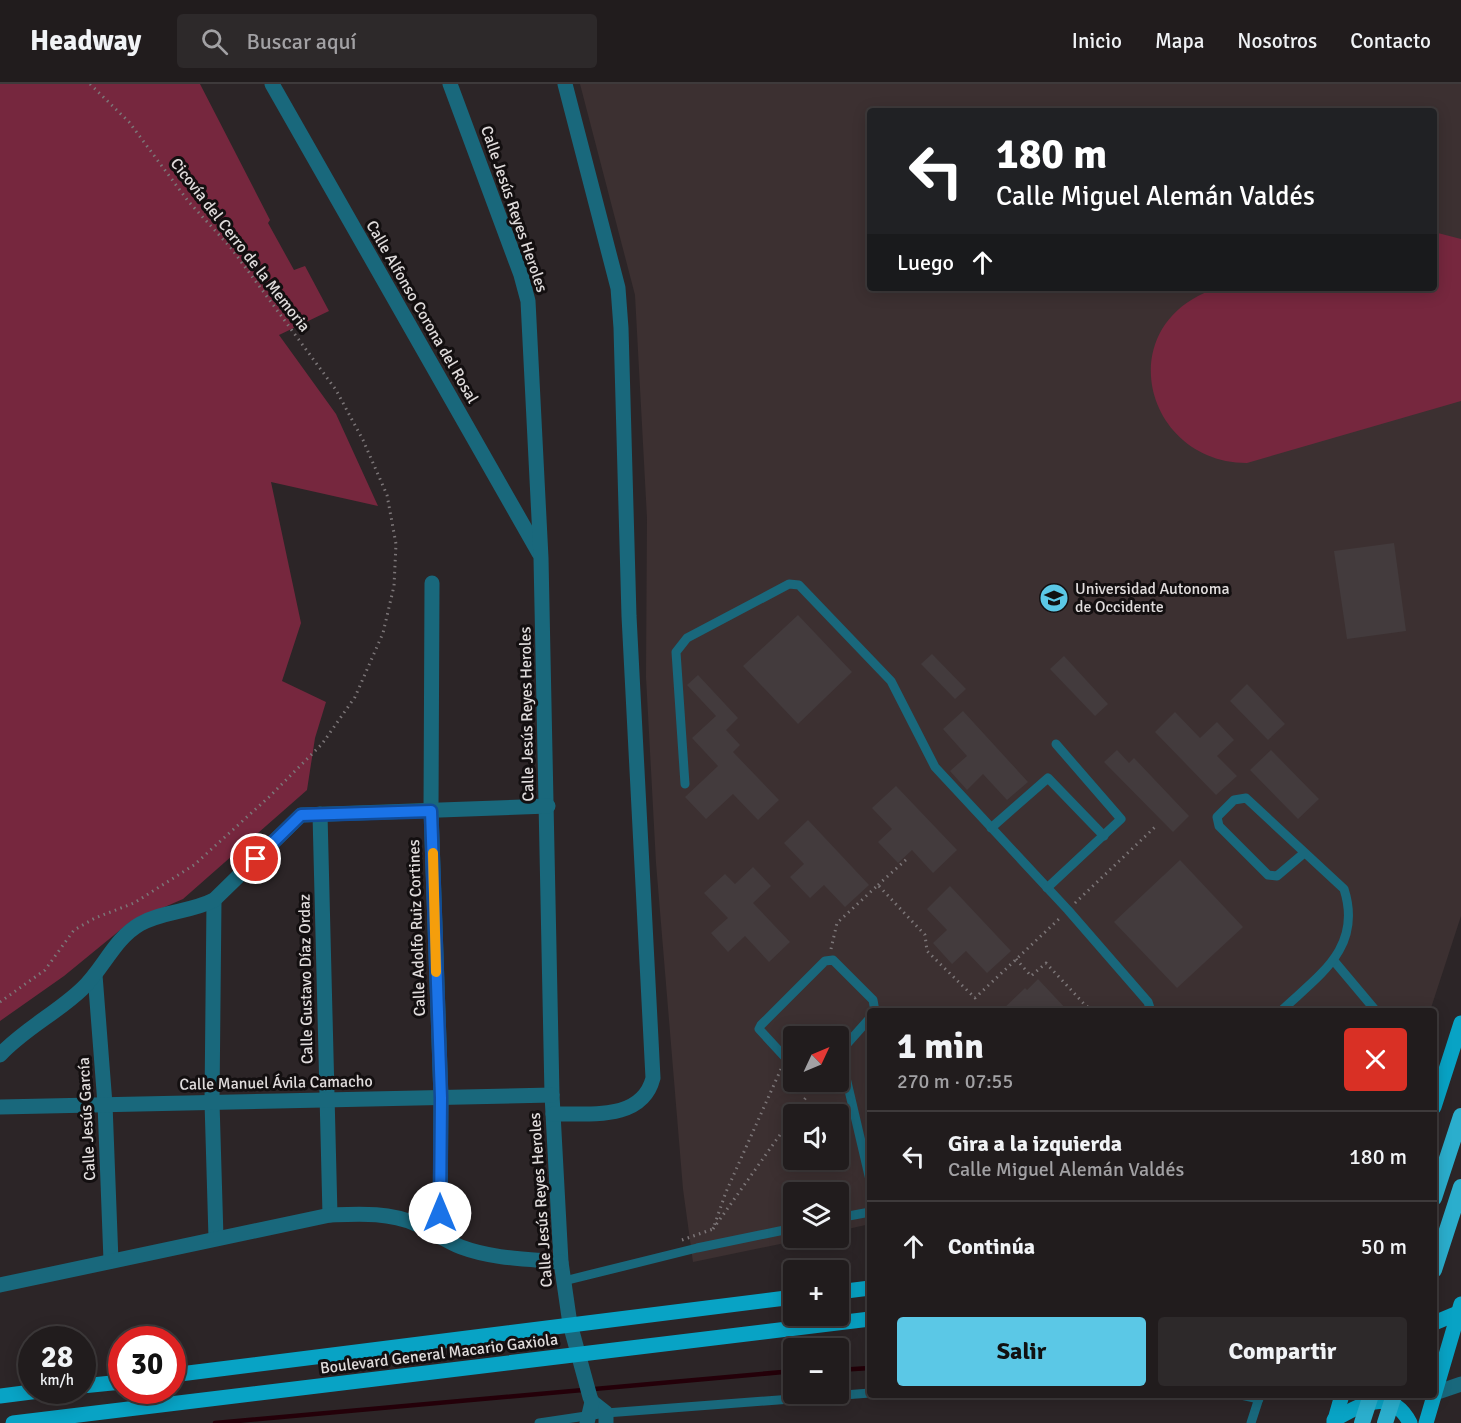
<!DOCTYPE html>
<html lang="es">
<meta charset="utf-8">
<style>
:root{--surface:#211c1d;--page:#2d292a;--text:#f1f3f6;--muted:#a2a1a4;--line:#3e3a3b;--accent:#5bc8e6}
body{margin:0;font-family:Signika,sans-serif;background:var(--page);color:var(--text);height:100vh;display:flex;flex-direction:column;font-size:22px;white-space:nowrap}
*{box-sizing:border-box;margin:0}
p{font-size:20px;color:var(--muted)}
.icon{flex:none;width:33px;height:33px;fill:none;stroke:currentColor;stroke-width:2;stroke-linecap:round;stroke-linejoin:round}
.map{position:relative;flex:1;overflow:hidden}
.details{position:absolute;left:867px;top:924px;width:570px;height:390px;display:flex;flex-direction:column;background:var(--surface);border-radius:6px;box-shadow:0 3px 15px #0003,0 0 0 2px var(--line)}
.details>*{flex:none}
.guide{position:absolute;left:867px;top:24px;width:570px;height:183px;border-radius:6px;box-shadow:0 3px 15px #0003,0 0 0 2px var(--line);background:#202124;color:#fff;overflow:hidden}
.needle{width:39px;rotate:46deg}
.tools{position:absolute;left:783px;top:942px;display:grid;gap:12px}
.tools a{display:grid;place-items:center;width:66px;height:66px;border-radius:6px;background:var(--surface);box-shadow:0 3px 15px #0003,0 0 0 2px var(--line);font-size:30px}
.speed{position:absolute;left:18px;top:1242px;display:flex;gap:12px;font-size:30px;font-weight:700;text-align:center}
.speed>*{display:grid;place-content:center;width:78px;height:78px;border-radius:50%;background:var(--surface);box-shadow:0 3px 15px #0003,0 0 0 2px var(--line);line-height:1}
.speed small{font-size:15px;font-weight:400}
.speed .limit{border:9px solid #d22;background:#fff;color:#111}
.pin{position:absolute;display:grid;place-items:center;width:51px;height:51px;color:#fff;margin:-26px;border:3px solid #fff;border-radius:50%;box-shadow:0 2px 6px #0007}
.me{position:absolute;width:66px;margin:-33px;rotate:0deg;stroke-linejoin:round;filter:drop-shadow(0 0 4px #0008)}
.turn{display:flex;align-items:center;gap:21px;height:126px;padding:0 30px;font-size:27px}
.turn .icon{width:78px;height:78px;stroke-width:2.5}
.turn b{display:block;font-size:42px;line-height:51px}
.then{display:flex;align-items:center;height:57px;padding:0 30px;background:#0003;gap:12px;font-size:22px}
.round{display:grid;place-items:center;flex:none;width:63px;height:63px;border-radius:6px;background:var(--page)}
.head{display:flex;align-items:center;justify-content:space-between;height:102px;padding:0 30px}
h1{font-size:36px;font-weight:700;line-height:45px}
.primary-button{display:flex;gap:12px;margin-top:auto;padding:12px 30px}
.primary-button a{flex:1;height:69px;border-radius:6px;background:var(--accent);color:#111;font-size:24px;font-weight:700;line-height:69px;text-align:center}
.primary-button a+a{background:var(--page);color:var(--text)}
ul{padding:0;list-style:none}
li{display:flex;align-items:center;gap:18px;height:90px;padding:0 30px;border-top:2px solid var(--line)}
li div{flex:1}
li b{display:block;font-size:22px}
li em{font-style:normal}
header{display:flex;align-items:center;gap:36px;box-sizing:border-box;height:84px;padding:0 30px;background:var(--surface);border-bottom:2px solid var(--line)}
header strong{font-size:28px}
nav{display:flex;gap:33px;margin-inline-start:auto;font-size:21px}
.search{width:420px;height:54px;background:var(--page);display:flex;align-items:center;gap:15px;box-sizing:border-box;padding:0 21px;border-radius:6px;color:var(--muted);font-size:22px}
.map>svg:first-child{display:block}
</style>
<header>
<strong>Headway</strong>
<div class="search"><svg class="icon" aria-label="search" viewBox="0 0 24 24"><circle cx="10" cy="10" r="6"/><path d="M15 15l6 6"/></svg>Buscar aquí</div>
<nav><a>Inicio</a><a>Mapa</a><a>Nosotros</a><a>Contacto</a></nav>
</header>
<div class="map">
<svg width="1461" height="1339" viewBox="0 0 1461 1339">
<rect width="100%" height="100%" fill="#2c2527"/>
<path fill="#3c3031" fill-rule="evenodd" d="M580 0H1461V832L1430 927H870V1140L839 1147 838 1108H794V1154H809L693 1178 683 1105 656 779 646 593 647 434 635 211ZM870 27H1434V204H870ZM794 952H838V998H794ZM794 1030H838V1076H794Z"/>
<g fill="#76273e">
<polygon points="0,0 200,0 270,136 268,139 294,186 305,182 329,227 279,251 336,330 378,422 271,398 301,539 282,597 326,618 315,654 307,706 183,815 130,838 64,892 0,937"/>
<path d="M1434 148 1461 155V317L1247 379C1151 379 1113 257 1198 212 1227 197 1266 204 1297 204 1343 204 1388 204 1434 204Z"/>
</g>
<g fill="none" stroke-linecap="round" stroke-linejoin="round">
<g stroke="#240009" stroke-width="4.5">
<polyline points="838,1286 870,1284"/>
<polyline points="215,1339 794,1287"/>
</g>
</g>
<g fill="#433b3d">
<polygon points="1394,459 1406,547 1347,555 1334,467"/>
<polygon points="798,531 852,588 798,640 743,582"/>
<polygon points="932,570 966,605 955,615 921,580"/>
<polygon points="1064,572 1108,620 1095,632 1050,585"/>
<polygon points="698,591 738,634 726,646 740,661 733,668 779,716 758,736 733,710 706,735 685,713 718,682 692,654 716,632 687,601"/>
<polygon points="1247,600 1285,640 1268,656 1230,617"/>
<polygon points="963,627 1028,698 1007,716 983,690 967,706 950,687 967,672 943,645"/>
<polygon points="1175,628 1200,654 1217,638 1234,656 1217,672 1237,692 1216,711 1155,648"/>
<polygon points="1117,666 1129,679 1134,674 1189,732 1173,748 1104,678"/>
<polygon points="1271,666 1319,715 1298,735 1250,686"/>
<polygon points="896,702 957,766 933,789 912,766 898,779 878,758 892,745 872,724"/>
<polygon points="808,736 869,801 845,823 824,801 810,814 790,793 804,780 784,759"/>
<polygon points="1180,776 1243,843 1177,904 1114,838"/>
<polygon points="753,783 771,802 753,819 790,858 769,878 745,852 728,868 711,849 728,834 704,809 725,790 735,800"/>
<polygon points="950,802 1011,867 987,889 966,867 952,880 933,859 947,846 927,825"/>
<polygon points="1038,895 1068,927 1001,927 1025,904 1027,906"/>
</g>
<g fill="none" stroke-linecap="round" stroke-linejoin="round">
<g stroke="#7c7678" stroke-width="3" stroke-dasharray="1.5 4.5" stroke-linecap="butt">
<polyline points="878,801 908,774"/>
<polyline points="1075,819 1155,743"/>
<polyline points="831,865 837,839 878,801 925,851 927,867 975,914 1060,834"/>
<polyline points="1016,875 1031,892 1046,879 1086,922 1096,927"/>
<polyline points="0,918 45,886 74,846 95,834 134,819 194,781 269,713 322,660 355,613 383,549 394,502 396,460 387,411 363,356 336,306 231,164 188,117 129,38 90,0"/>
<polyline points="781,985 726,1108 713,1145 794,1031"/>
<polyline points="794,1030 807,1012"/>
<polyline points="682,1156 713,1145"/>
</g>
<g stroke="#19687c" stroke-width="9">
<polyline points="685,700 676,568 687,554 789,500 799,501 891,597 935,683 1068,826 1148,918 1151,927"/>
<polyline points="991,744 1048,694 1104,752"/>
<polyline points="1047,804 1121,735 1056,660"/>
<polyline points="1334,877 1376,927"/>
<path d="M1281 927C1319 891 1363 864 1344 805L1246 714 1234 716 1217 733 1219 742 1268 791 1277 792 1303 770"/>
<polyline points="840,968 870,1096"/>
<polyline points="838,970 870,934"/>
<polyline points="870,973 870,977"/>
<polyline points="794,983 759,945 761,941 825,877 833,876 873,916 875,927"/>
<polyline points="809,998 813,1002 817,998"/>
<polyline points="838,1134 870,1128"/>
<polyline points="564,1197 697,1164 794,1144"/>
<polyline points="1241,1311 1259,1315"/>
<polyline points="539,1339 606,1329 870,1309"/>
<polyline points="1251,1339 1260,1311"/>
</g>
<g stroke="#19687c" stroke-width="15">
<polyline points="272,0 539,469"/>
<polyline points="450,0 521,191 528,217 541,474 552,1011 561,1178 570,1240 590,1313 592,1318 606,1329 606,1339"/>
<polyline points="432,499 431,727 441,1014 440,1153"/>
<polyline points="320,730 330,1131"/>
<polyline points="214,816 212,1018 216,1154"/>
<polyline points="95,891 105,1020 111,1177"/>
<path d="M0 971C24 945 57 929 82 905 104 884 114 855 140 840 163 827 191 828 214 816L301 731 548 722"/>
<polyline points="0,1023 552,1011"/>
<path d="M553 1030C587 1029 642 1038 653 994L629 532 621 244 618 204 565 0"/>
<path d="M0 1201 330 1131C359 1130 388 1128 416 1140 432 1146 445 1157 461 1163 493 1175 528 1175 561 1178"/>
<polyline points="1435,1309 1461,1300"/>
<polyline points="587,1339 592,1318"/>
</g>
<g stroke="#08a3c5" stroke-width="15">
<polyline points="1434,1023 1461,939"/>
<polyline points="838,1208 870,1204"/>
<polyline points="1434,1239 1458,1229"/>
<polyline points="172,1291 794,1213"/>
<polyline points="82,1302 122,1298"/>
<polyline points="0,1312 47,1306"/>
<path d="M1334 1336C1359 1321 1391 1302 1410 1339"/>
<polyline points="13,1339 870,1235"/>
<polyline points="1334,1339 1342,1311"/>
<polyline points="1426,1339 1461,1220"/>
</g>
<g stroke="#2baecd" stroke-width="16">
<polyline points="1434,1114 1461,1032"/>
<polyline points="1434,1186 1461,1103"/>
</g>
<g stroke="#2baecd" stroke-width="16">
<polyline points="1362,1339 1371,1311"/>
<polyline points="1385,1339 1394,1311"/>
</g>
</g>
<g fill="none" stroke-linecap="round" stroke-linejoin="round">
<g stroke="#114b97" stroke-width="15">
<polyline id="route" points="256,775 301,731 431,727 441,1014 440,1129"/>
</g>
<use href="#route" stroke="#1a73e8" stroke-width="10"/>
<polyline stroke="#f59e0b" stroke-width="10" points="433,769 436,888"/>
</g>
<defs>
<g id="university-disc" transform="scale(1.5)"><circle r="9.5" fill="#5bc8e6" stroke="#130f10"/><path d="M0-5L7-2L0 1L-7-2ZM-4 1L0 2.5L4 1V4Q0 6-4 4Z" fill="#111"/></g>
</defs>
<g fill-rule="evenodd">
<use href="#university-disc" x="1054" y="514"/>
</g>
<g text-anchor="middle" dominant-baseline="central" stroke-width="6" stroke-linejoin="round" paint-order="stroke">
<g font-size="16" fill="#e0dcdc" stroke="#130f10">
<text transform="translate(514 125) rotate(71)">Calle Jesús Reyes Heroles</text>
<text transform="translate(240 161) rotate(52)">Cicovía del Cerro de la Memoria</text>
<text transform="translate(422 228) rotate(60)">Calle Alfonso Corona del Rosal</text>
<text transform="translate(527 630) rotate(-91)">Calle Jesús Reyes Heroles</text>
<text transform="translate(417 844) rotate(-92)">Calle Adolfo Ruiz Cortines</text>
<text transform="translate(306 895) rotate(-91)">Calle Gustavo Díaz Ordaz</text>
<text transform="translate(276 999) rotate(-1)">Calle Manuel Ávila Camacho</text>
<text transform="translate(87 1035) rotate(-93)">Calle Jesús García</text>
<text transform="translate(541 1116) rotate(-94)">Calle Jesús Reyes Heroles</text>
<text transform="translate(439 1270) rotate(-7)">Boulevard General Macario Gaxiola</text>
</g>
<g font-size="16" fill="#e0dcdc" stroke="#130f10" text-anchor="start">
<text x="1075" y="505">Universidad Autonoma<tspan x="1075" dy="18">de Occidente</tspan></text>
</g>
</g>
</svg>
<div class="tools">
<a><svg class="needle" viewBox="-14 -14 28 28"><path d="M0-13l5 13h-10z" fill="#e53935"/><path d="M0 13l5-13h-10z" fill="#a2a1a4"/></svg></a>
<a><svg class="icon" aria-label="sound" viewBox="0 0 24 24"><path d="M4 9h4l5-4v14l-5-4H4zM17 9q2 3 0 6"/></svg></a>
<a><svg class="icon" aria-label="layers" viewBox="0 0 24 24"><path d="M12 4l9 5-9 5-9-5zM3 14l9 5 9-5"/></svg></a>
<a>+</a>
<a>−</a>
</div>
<div class="speed"><div>28<small>km/h</small></div><div class="limit">30</div></div>
<div class="pin" style="left:256px;top:775px;background:#d93025"><svg class="icon" aria-label="arrive" viewBox="0 0 24 24"><path d="M6 21V4h12l-3 4 3 4H6"/></svg></div>
<svg class="me" style="left:440px;top:1129px" viewBox="-20 -20 40 40"><circle r="19" fill="#fff"/><path d="M0-13L10 11 0 6-10 11z" fill="#1a73e8"/></svg>
<div class="guide">
<div class="turn"><svg class="icon" aria-label="left" viewBox="0 0 24 24"><path d="M17 20v-9H6M10 6l-5 5 5 5"/></svg><div><b>180 m</b>Calle Miguel Alemán Valdés</div></div>
<div class="then">Luego<svg class="icon" aria-label="ahead" viewBox="0 0 24 24"><path d="M12 20V5M6 11l6-6 6 6"/></svg></div>
</div>
<section class="details">
<div class="head"><div><h1>1 min</h1><p>270 m · 07:55</p></div><a class="round" style="background:#d93025;color:#fff"><svg class="icon" aria-label="close" viewBox="0 0 24 24"><path d="M6 6l12 12M18 6L6 18"/></svg></a></div>
<ul>
<li><svg class="icon" aria-label="left" viewBox="0 0 24 24"><path d="M17 20v-9H6M10 6l-5 5 5 5"/></svg><div><b>Gira a la izquierda</b><p>Calle Miguel Alemán Valdés</p></div><em>180 m</em></li>
<li><svg class="icon" aria-label="ahead" viewBox="0 0 24 24"><path d="M12 20V5M6 11l6-6 6 6"/></svg><div><b>Continúa</b></div><em>50 m</em></li>
</ul>
<div class="primary-button"><a>Salir</a><a>Compartir</a></div>
</section>
</div>
